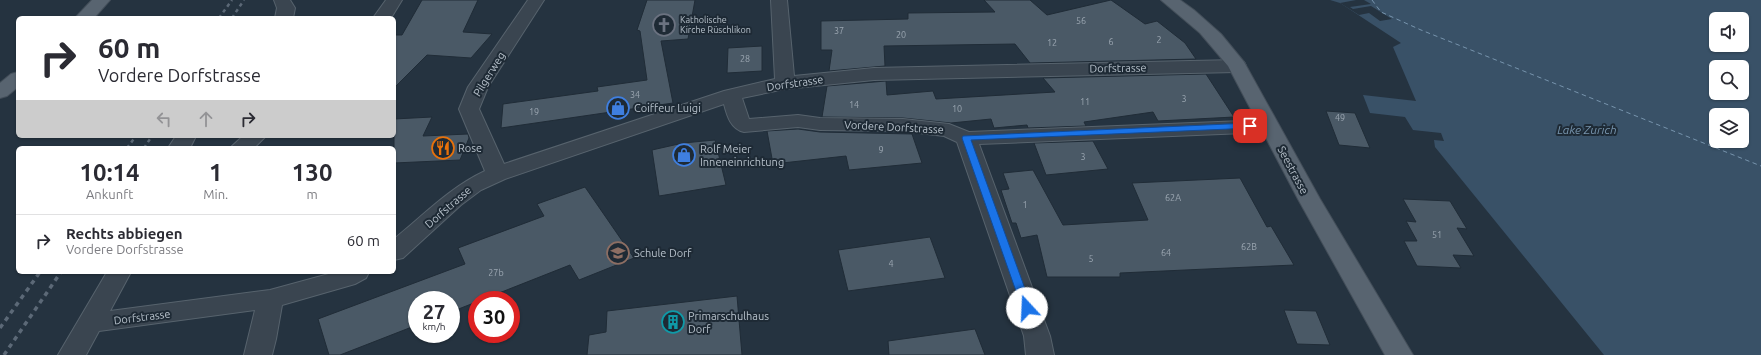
<!DOCTYPE html>
<html lang="de">
<meta charset="utf-8">
<style>
:root{--surface:#fff;--page:#f7f7f7;--text:#2b2b33;--muted:#7c7c81;--line:#e1e1e2}
body{margin:0;font-family:Ubuntu,sans-serif;background:var(--page);color:var(--text);height:100vh;display:flex;flex-direction:column;font-size:15px;white-space:nowrap}
*{box-sizing:border-box;margin:0}
p{font-size:13px;color:var(--muted)}
.icon{flex:none;width:22px;height:22px;fill:none;stroke:currentColor;stroke-width:2;stroke-linecap:round;stroke-linejoin:round}
.map{position:relative;flex:1;overflow:hidden}
.panel{position:absolute;left:16px;top:146px;width:380px;height:128px;display:flex;flex-direction:column;background:var(--surface);border-radius:6px;box-shadow:0 1px 3px #0004}
.panel>*{flex:none}
.top-card{position:absolute;left:16px;top:16px;width:380px;height:122px;border-radius:6px;box-shadow:0 1px 3px #0004;background:#fff;color:var(--text);overflow:hidden}
.tools{position:absolute;left:1709px;top:12px;display:grid;gap:8px}
.tools a{display:grid;place-items:center;width:40px;height:40px;border-radius:6px;background:var(--surface);box-shadow:0 1px 3px #0004;font-size:20px}
.speed{position:absolute;left:408px;top:291px;display:flex;gap:8px;font-size:20px;font-weight:700;text-align:center}
.speed>*{display:grid;place-content:center;width:52px;height:52px;border-radius:50%;background:var(--surface);box-shadow:0 1px 3px #0004;line-height:1}
.speed small{font-size:10px;font-weight:400}
.speed .limit{border:6px solid #d22;background:#fff;color:#111}
.pin{position:absolute;display:grid;place-items:center;width:34px;height:34px;color:#fff;margin:-17px;border-radius:8px;box-shadow:0 2px 6px #0006}
.me{position:absolute;width:44px;margin:-22px;rotate:340deg;stroke-linejoin:round;filter:drop-shadow(0 0 3px #0008)}
.turn{display:flex;align-items:center;gap:14px;height:84px;padding:0 16px;font-size:18px}
.turn .icon{width:52px;height:52px;stroke-width:2.5}
.turn b{display:block;font-size:28px;line-height:34px}
.lanes{display:flex;align-items:center;height:38px;padding:0 16px;background:#0003;justify-content:center;gap:20px;direction:ltr}
.lanes .off{opacity:.35}
.eta{display:flex;justify-content:space-evenly;align-items:center;height:68px;text-align:center}
.eta b{font-size:24px;font-weight:700;line-height:28px}
ul{padding:0;list-style:none}
li{display:flex;align-items:center;gap:12px;height:52px;padding:0 16px;border-top:1px solid var(--line)}
li div{flex:1}
li b{display:block;font-size:15px}
li em{font-style:normal}
.map>svg:first-child{display:block}
</style>
<div class="map">
<svg width="1761" height="355" viewBox="0 0 1761 355">
<rect width="100%" height="100%" fill="#253340"/>
<path fill="#395167" fill-rule="evenodd" d="M1330 0H1761V355H1604L1435 147 1434 140 1444 141 1441 133 1413 130 1405 117 1370 113 1363 95 1416 101 1393 47 1401 43 1340 3ZM1716 19H1742V45H1716ZM1716 67H1742V93H1716ZM1716 115H1742V141H1716Z"/>
<polygon fill="#253340" points="1356,0 1364,0 1371,4 1350,7 1353,9 1371,6 1392,19 1380,21 1369,13 1359,15 1340,3"/>
<g fill="none" stroke-linecap="round" stroke-linejoin="round">
<polyline stroke="#7794ad" stroke-width="1" stroke-dasharray="4.5 3.5" stroke-linecap="butt" points="1372,0 1381,12 1421,30 1761,166"/>
</g>
<g fill="#4a5966" stroke="#202c37">
<polygon points="422,0 478,0 463,32 492,34 471,58 427,55 394,88 394,35 402,35"/>
<polygon points="647,0 695,0 688,39 661,41 673,103 501,128 503,104 598,91 597,87 647,80 640,31 637,30"/>
<polygon points="984,0 1030,0 1047,15 1111,0 1145,24 1157,21 1185,43 1196,59 1030,63 1015,44 884,46 885,66 829,71 832,50 821,50 821,21 908,19 908,13 995,12"/>
<polygon points="762,46 762,71 727,73 728,48"/>
<polygon points="1206,74 1234,117 1158,121 1153,112 1084,122 1086,126 1028,128 1027,125 994,128 991,119 951,123 903,118 822,117 827,86 886,81 887,95 933,91 936,99 1055,92 1043,78"/>
<polygon points="1326,111 1355,113 1370,148 1339,145"/>
<polygon points="432,117 423,136 468,134 469,138 460,160 394,163 394,119"/>
<polygon points="798,129 820,132 912,134 922,163 849,170 846,156 773,164 767,131"/>
<polygon points="715,140 726,185 659,196 652,150 683,143"/>
<polygon points="1093,141 1108,169 1046,175 1034,143"/>
<polygon points="1033,170 1063,225 1148,220 1132,183 1240,178 1267,227 1271,226 1294,265 1120,273 1120,277 1047,277 1037,235 1021,238 1016,223 1012,223 1001,190 1009,189 1003,173"/>
<polygon points="585,187 634,258 579,280 570,265 451,312 451,300 417,300 417,325 340,355 329,355 318,319 465,264 458,248 544,216 537,204"/>
<polygon points="1403,199 1450,201 1467,229 1457,228 1474,256 1453,255 1461,268 1417,266 1404,241 1417,241 1406,221 1416,222"/>
<polygon points="930,237 945,278 848,291 838,250"/>
<polygon points="737,296 742,355 587,355 589,335 606,332 607,311"/>
<polygon points="1284,310 1316,311 1330,345 1297,344"/>
<polygon points="975,329 985,355 889,355 888,341"/>
</g>
<g fill="none" stroke-linecap="round" stroke-linejoin="round">
<g stroke="#57636d" stroke-width="2">
<g id="minor">
<polygon points="274,0 290,0 295,8 293,18 275,18 277,8"/>
<polygon points="386,0 402,0 391,18 373,18"/>
<path d="M528 0H544L488 87 479 109 504 164 724 91 775 79 771 0H787L794 76 874 68 1237 60 1244 62 1246 66 1244 70 1237 72 874 80 785 89 742 98 749 119 798 115 820 118 903 119 949 124 969 132 1269 120 1276 122 1279 126 1276 130 1269 132 979 144 1050 336 1054 355H1026L1024 336 957 142 944 136 903 131 820 130 798 127 744 132C731 129 727 116 724 104L505 179 481 190 461 205 403 258 394 260V239C425 214 449 188 485 171L459 109 468 87Z"/>
<polygon points="176,136 196,136 190,148 168,148"/>
<polygon points="243,136 266,136 254,148 230,148"/>
<polygon points="107,272 131,272 110,311 270,290 336,272 369,272 366,278 355,284 282,305 276,339 272,355 244,355 255,310 99,331 86,355 58,355"/>
</g>
</g>
<g stroke="#434e59" stroke-width="2">
<g id="major">
<polygon points="92,0 110,0 94,18 75,18"/>
<polygon points="1161,0 1180,0 1194,10 1221,34 1244,62 1320,199 1413,355 1385,355 1298,199 1228,66 1200,33"/>
<polygon points="18,72 18,87 7,96 0,98 0,83 11,74"/>
</g>
</g>
<use href="#minor" fill="#3a4550" fill-rule="evenodd"/>
<use href="#major" fill="#586470" fill-rule="evenodd"/>
<g stroke="#5c6977" stroke-width="2.5" stroke-dasharray="3.5 3.5" stroke-linecap="butt">
<polyline points="219,18 232,0"/>
<polyline points="232,18 244,0"/>
<polyline points="127,148 136,136"/>
<polyline points="144,148 152,136"/>
</g>
<g stroke="#5c6977" stroke-width="3.5" stroke-dasharray="4.5 4.5" stroke-linecap="butt">
<polyline points="0,328 40,272"/>
<polyline points="4,355 61,272"/>
</g>
</g>
<polygon fill="#1a73e8" stroke="#114b97" points="1250,123 1253,124 1253,128 971,140 1032,308 1027,312 1023,311 962,138 963,136"/>
<defs>
<g id="church-ring" transform="scale(1.15)"><circle r="9.5" fill="#1e2a35" stroke="#6b7280" stroke-width="1.5"/><path d="M-1.2-6h2.4v3.5h3.3v2.4h-3.3V6h-2.4V-.1h-3.3v-2.4h3.3Z" fill="#6b7280"/></g>
<g id="shop-ring" transform="scale(1.15)"><circle r="9.5" fill="#1e2a35" stroke="#3f7fe0" stroke-width="1.5"/><path d="M-5-2.5h2.3a2.7 3.5 0 0 1 5.4 0H5L5.5 6h-11ZM-1.5-2.5h3a1.5 2.3 0 0 0-3 0Z" fill="#3f7fe0"/></g>
<g id="restaurant-ring" transform="scale(1.15)"><circle r="9.5" fill="#1e2a35" stroke="#e8710a" stroke-width="1.5"/><path d="M-5-6h1v4h1v-4h1v4h1v-4h1v5L-1.5 .5V6h-2V.5L-5-1ZM5-6V6H3V1.5H1.5Q1.5-4 5-6Z" fill="#e8710a"/></g>
<g id="school-ring" transform="scale(1.15)"><circle r="9.5" fill="#1e2a35" stroke="#8d6e63" stroke-width="1.5"/><path d="M0-5L7-2L0 1L-7-2ZM-4 1L0 2.5L4 1V4Q0 6-4 4Z" fill="#8d6e63"/></g>
<g id="building-ring" transform="scale(1.15)"><circle r="9.5" fill="#1e2a35" stroke="#0f9aa8" stroke-width="1.5"/><path d="M-4-6H4V6H1V3H-1V6H-4ZM-2.5-4.3h1.7v1.8h-1.7ZM.8-4.3h1.7v1.8H.8ZM-2.5-1h1.7V.8h-1.7ZM.8-1h1.7V.8H.8Z" fill="#0f9aa8"/></g>
</defs>
<g fill-rule="evenodd">
<use href="#church-ring" x="664" y="25"/>
<use href="#shop-ring" x="618" y="108"/>
<use href="#restaurant-ring" x="443" y="148"/>
<use href="#shop-ring" x="684" y="155"/>
<use href="#school-ring" x="618" y="253"/>
<use href="#building-ring" x="673" y="322"/>
</g>
<g text-anchor="middle" dominant-baseline="central" stroke-width="4" stroke-linejoin="round" paint-order="stroke">
<g font-size="9" fill="#b6c0ca" stroke="#1e2a35" text-anchor="start">
<text x="680" y="20">Katholische<tspan x="680" dy="10">Kirche Rüschlikon</tspan></text>
</g>
<g font-size="9" fill="#9ba6b1">
<text x="1081" y="21">56</text>
<text x="839" y="31">37</text>
<text x="901" y="35">20</text>
<text x="1159" y="40">2</text>
<text x="1111" y="42">6</text>
<text x="1052" y="43">12</text>
<text x="745" y="59">28</text>
<text x="635" y="95">34</text>
<text x="1184" y="99">3</text>
<text x="1085" y="102">11</text>
<text x="854" y="105">14</text>
<text x="957" y="109">10</text>
<text x="534" y="112">19</text>
<text x="1340" y="118">49</text>
<text x="881" y="150">9</text>
<text x="1083" y="157">3</text>
<text x="1173" y="198">62A</text>
<text x="1025" y="205">1</text>
<text x="1437" y="235">51</text>
<text x="1249" y="247">62B</text>
<text x="1166" y="253">64</text>
<text x="1091" y="259">5</text>
<text x="891" y="264">4</text>
<text x="496" y="273">27b</text>
</g>
<g font-size="11" fill="#b6c0ca" stroke="#1e2a35">
<text transform="translate(1118 68) rotate(-1)">Dorfstrasse</text>
<text transform="translate(489 74) rotate(-58)">Pilgerweg</text>
<text transform="translate(795 83) rotate(-8)">Dorfstrasse</text>
<text transform="translate(894 127) rotate(3)">Vordere Dorfstrasse</text>
<text transform="translate(1293 170) rotate(62)">Seestrasse</text>
<text transform="translate(448 207) rotate(-41)">Dorfstrasse</text>
<text transform="translate(142 317) rotate(-7)">Dorfstrasse</text>
</g>
<g font-size="11" fill="#b6c0ca" stroke="#1e2a35" text-anchor="start">
<text x="634" y="108">Coiffeur Luigi</text>
<text x="458" y="148">Rose</text>
<text x="700" y="149">Rolf Meier<tspan x="700" dy="13">Inneneinrichtung</tspan></text>
<text x="634" y="253">Schule Dorf</text>
<text x="688" y="316">Primarschulhaus<tspan x="688" dy="13">Dorf</tspan></text>
</g>
<g font-size="12" font-style="italic" fill="#7794ad" stroke="#1e2a35">
<text x="1587" y="129">Lake Zurich</text>
</g>
</g>
</svg>
<div class="tools">
<a><svg class="icon" aria-label="sound" viewBox="0 0 24 24"><path d="M4 9h4l5-4v14l-5-4H4zM17 9q2 3 0 6"/></svg></a>
<a><svg class="icon" aria-label="search" viewBox="0 0 24 24"><circle cx="10" cy="10" r="6"/><path d="M15 15l6 6"/></svg></a>
<a><svg class="icon" aria-label="layers" viewBox="0 0 24 24"><path d="M12 4l9 5-9 5-9-5zM3 14l9 5 9-5"/></svg></a>
</div>
<div class="speed"><div>27<small>km/h</small></div><div class="limit">30</div></div>
<div class="pin" style="left:1250px;top:126px;background:#d93025"><svg class="icon" aria-label="arrive" viewBox="0 0 24 24"><path d="M6 21V4h12l-3 4 3 4H6"/></svg></div>
<svg class="me" style="left:1027px;top:308px" viewBox="-20 -20 40 40"><circle r="19" fill="#fff"/><path d="M0-13L10 11 0 6-10 11z" fill="#1a73e8"/></svg>
<div class="top-card">
<div class="turn"><svg class="icon" aria-label="right" viewBox="0 0 24 24"><path d="M7 20v-9h11M14 6l5 5-5 5"/></svg><div><b>60 m</b>Vordere Dorfstrasse</div></div>
<div class="lanes"><svg class="icon off" aria-label="left" viewBox="0 0 24 24"><path d="M17 20v-9H6M10 6l-5 5 5 5"/></svg><svg class="icon off" aria-label="ahead" viewBox="0 0 24 24"><path d="M12 20V5M6 11l6-6 6 6"/></svg><svg class="icon" aria-label="right" viewBox="0 0 24 24"><path d="M7 20v-9h11M14 6l5 5-5 5"/></svg></div>
</div>
<section class="panel">
<div class="eta">
<div><b>10:14</b><p>Ankunft</p></div>
<div><b>1</b><p>Min.</p></div>
<div><b>130</b><p>m</p></div>
</div>
<ul>
<li><svg class="icon" aria-label="right" viewBox="0 0 24 24"><path d="M7 20v-9h11M14 6l5 5-5 5"/></svg><div><b>Rechts abbiegen</b><p>Vordere Dorfstrasse</p></div><em>60 m</em></li>
</ul>
</section>
</div>
